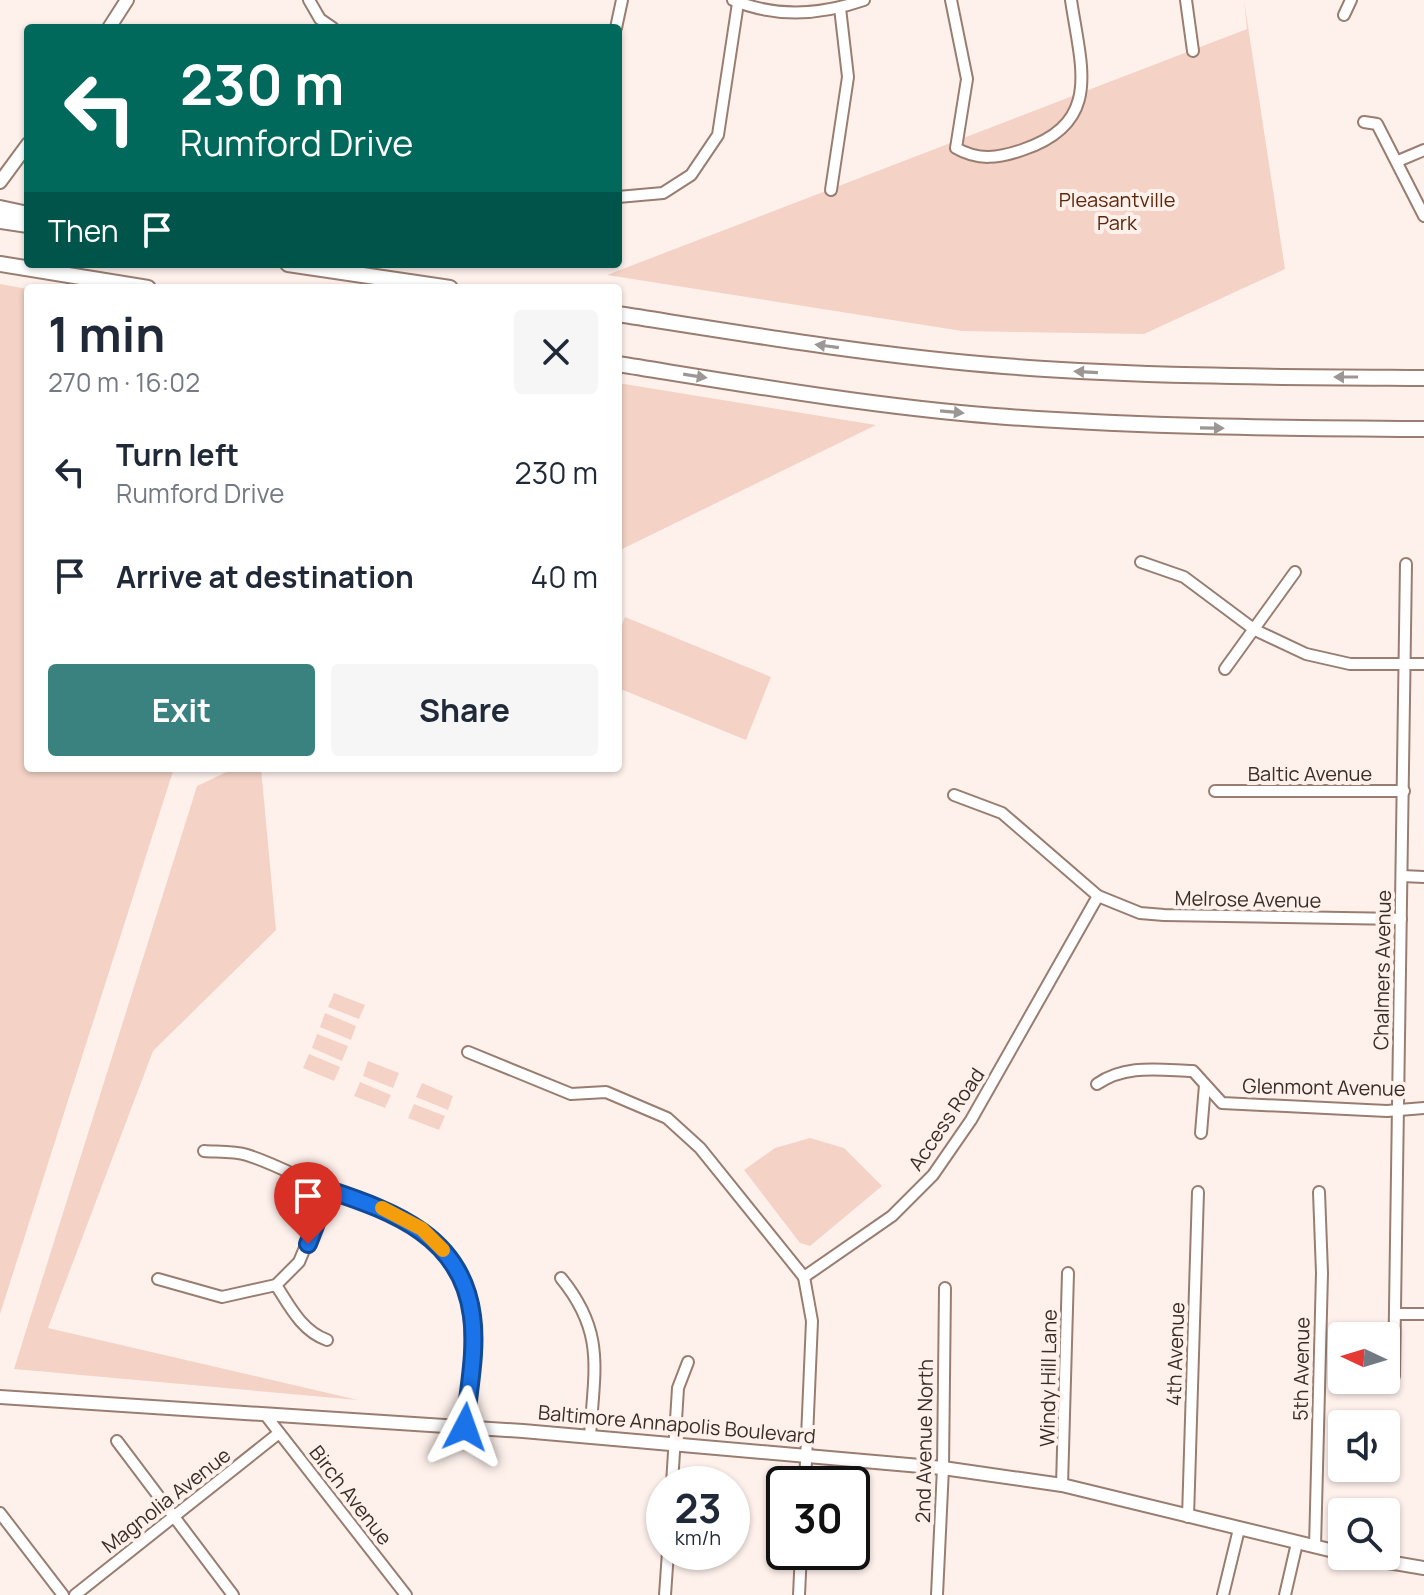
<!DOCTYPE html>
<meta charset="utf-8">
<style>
:root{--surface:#fff;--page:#f6f6f7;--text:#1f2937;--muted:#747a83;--accent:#398280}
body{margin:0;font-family:Manrope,sans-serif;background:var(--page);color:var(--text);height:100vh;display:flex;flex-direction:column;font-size:30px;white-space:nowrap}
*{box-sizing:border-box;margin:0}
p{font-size:26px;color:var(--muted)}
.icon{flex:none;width:44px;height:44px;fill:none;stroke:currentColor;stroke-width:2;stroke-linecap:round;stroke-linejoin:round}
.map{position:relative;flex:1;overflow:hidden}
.side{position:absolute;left:24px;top:284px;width:598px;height:488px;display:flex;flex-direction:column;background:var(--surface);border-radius:8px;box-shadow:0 2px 6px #0004}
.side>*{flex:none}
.top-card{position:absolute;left:24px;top:24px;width:598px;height:244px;border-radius:8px;box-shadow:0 2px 6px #0004;background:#00695c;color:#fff;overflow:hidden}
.needle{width:52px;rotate:274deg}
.controls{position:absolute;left:1328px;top:1322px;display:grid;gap:16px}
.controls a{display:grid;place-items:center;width:72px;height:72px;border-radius:8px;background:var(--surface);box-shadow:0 2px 6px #0004;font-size:40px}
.speed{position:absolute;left:646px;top:1466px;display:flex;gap:16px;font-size:40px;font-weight:700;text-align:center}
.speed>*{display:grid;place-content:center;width:104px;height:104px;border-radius:50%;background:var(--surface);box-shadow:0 2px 6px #0004;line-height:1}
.speed small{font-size:20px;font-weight:400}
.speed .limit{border:4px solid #111;border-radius:12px;background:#fff;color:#111}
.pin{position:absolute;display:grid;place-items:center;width:68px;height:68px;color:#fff;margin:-82px -34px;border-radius:50% 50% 50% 0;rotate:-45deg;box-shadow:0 0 8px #0007}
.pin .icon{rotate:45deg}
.me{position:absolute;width:88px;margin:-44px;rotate:4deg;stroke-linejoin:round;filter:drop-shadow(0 0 6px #0008)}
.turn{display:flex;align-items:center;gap:28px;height:168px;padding:0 24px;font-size:36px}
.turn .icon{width:104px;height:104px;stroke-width:2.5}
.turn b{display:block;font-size:56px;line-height:68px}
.then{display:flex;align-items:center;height:76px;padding:0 24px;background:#0003;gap:16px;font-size:30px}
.round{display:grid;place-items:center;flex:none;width:84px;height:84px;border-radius:8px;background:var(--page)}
.headline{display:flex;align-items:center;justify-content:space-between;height:136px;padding:0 24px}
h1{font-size:48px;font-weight:700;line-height:60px}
.button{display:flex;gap:16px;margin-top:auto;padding:16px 24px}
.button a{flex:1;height:92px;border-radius:8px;background:var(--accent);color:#fff;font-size:32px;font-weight:700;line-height:92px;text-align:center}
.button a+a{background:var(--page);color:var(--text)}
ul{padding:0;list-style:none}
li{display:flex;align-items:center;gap:24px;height:104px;padding:0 24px}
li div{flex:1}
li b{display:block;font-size:30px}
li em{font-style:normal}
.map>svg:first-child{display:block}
</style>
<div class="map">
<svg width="1424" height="1595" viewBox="0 0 1424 1595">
<rect width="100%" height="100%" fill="#fef1ec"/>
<g fill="#f4d3c6">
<polygon points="1244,0 1285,269 1144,334 962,331 607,275 1247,29"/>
<polygon points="0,284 28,289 28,768 174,768 0,1314"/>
<polygon points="618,383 876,425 618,551"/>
<polygon points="625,617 771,677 746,740 618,688 618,636"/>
<polygon points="235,768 261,768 276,930 153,1051 48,1328 358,1400 14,1369 197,786"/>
<polygon points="334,993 365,1005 359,1019 328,1007"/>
<polygon points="325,1013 356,1026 351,1040 320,1027"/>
<polygon points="317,1034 348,1046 342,1061 312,1048"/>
<polygon points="309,1054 340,1067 334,1081 303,1068"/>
<polygon points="368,1061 399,1073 393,1088 363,1076"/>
<polygon points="360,1082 391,1095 385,1108 354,1096"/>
<polygon points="422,1083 453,1096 448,1110 416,1097"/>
<polygon points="414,1104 445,1116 439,1130 408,1118"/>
<polygon points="810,1138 844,1148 882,1186 810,1246 800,1243 744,1170 775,1148"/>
</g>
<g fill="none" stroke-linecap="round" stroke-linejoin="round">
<g stroke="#997d71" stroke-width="14">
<g id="minor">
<polyline points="309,0 320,19 333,28"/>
<path d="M733 0C776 18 821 15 864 0"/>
<path d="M951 0 967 79 956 148C978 161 999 158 1022 150 1103 123 1081 68 1071 0"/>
<polyline points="1186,0 1193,51"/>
<polyline points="1344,15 1351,0"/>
<polyline points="616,28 622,0"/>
<polyline points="1364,122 1377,124 1424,216"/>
<polyline points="1398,161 1424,150"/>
<polyline points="831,190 848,77 840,8"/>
<polyline points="618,197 663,193 691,175 718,135 738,3"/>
<polyline points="1141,562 1184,577 1255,630 1306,654 1350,664 1424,664"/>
<polyline points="1225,669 1295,572"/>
<polyline points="1215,791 1404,791"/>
<polyline points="1402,876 1424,877"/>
<polyline points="1098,896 1140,913 1164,915 1401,919"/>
<polyline points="468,1052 571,1094 606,1092 667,1118 700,1148 804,1277 892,1216 933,1175 971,1120 1098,896 1002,813 954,795"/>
<path d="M1097 1084C1126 1064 1159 1070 1193 1071L1222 1103 1387 1111 1424 1108"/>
<polyline points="1201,1133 1205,1085"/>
<path d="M204 1151C217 1152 234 1151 247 1155 276 1164 303 1180 331 1191 351 1198 371 1202 390 1211 491 1257 471 1336 465 1427"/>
<polyline points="804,1277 812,1321 805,1484"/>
<path d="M561 1278C606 1333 594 1370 590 1437"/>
<polyline points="158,1279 222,1297 276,1285 299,1262 329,1190"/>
<path d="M276 1285C290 1307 302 1331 327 1340"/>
<polyline points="1395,1314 1424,1314"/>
<polyline points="1394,1376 1406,564"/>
<polyline points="267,1417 406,1595"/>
<polyline points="117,1441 233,1595"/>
<polyline points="672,1484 678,1388 688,1362"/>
<polyline points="1062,1485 1068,1273"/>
<polyline points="0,1513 63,1595"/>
<polyline points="1188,1517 1198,1192"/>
<polyline points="1315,1547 1322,1273 1319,1192"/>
<polyline points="75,1595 279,1433"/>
<polyline points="665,1595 668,1552"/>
<polyline points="799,1595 801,1552"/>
<polyline points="937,1595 943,1468 945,1288"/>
<polyline points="1223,1595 1239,1529"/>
<polyline points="1285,1595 1297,1543"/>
</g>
</g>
<g stroke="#997d71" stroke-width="16">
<g id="major">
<polyline points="109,28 127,0"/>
<polyline points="0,182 28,144"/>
<polyline points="0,1397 523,1431 943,1468 1062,1485 1342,1553"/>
<polyline points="1353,1556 1424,1568"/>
</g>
</g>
<g stroke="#997d71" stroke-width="18">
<g id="highway">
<polyline points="0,208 28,214"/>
<polyline points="0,221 28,225"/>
<polyline points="0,264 148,288"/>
<polyline points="288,264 450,288"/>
<path d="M618 314C746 334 875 356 1004 366 1144 377 1284 377 1424 378"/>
<path d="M618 364C743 384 869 406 995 416 1138 427 1281 428 1424 429"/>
</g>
</g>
<use href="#minor" stroke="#fff" stroke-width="10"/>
<use href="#major" stroke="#fff" stroke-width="12"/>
<use href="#highway" stroke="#fff" stroke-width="14"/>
</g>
<defs><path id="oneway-solid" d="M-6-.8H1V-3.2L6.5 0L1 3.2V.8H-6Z" transform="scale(2)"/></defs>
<g fill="#9c9694">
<use href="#oneway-solid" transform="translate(827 346) rotate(-172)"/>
<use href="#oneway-solid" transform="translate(1086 372) rotate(-177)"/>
<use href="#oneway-solid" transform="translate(695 376) rotate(9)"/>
<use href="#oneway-solid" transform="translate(1346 377) rotate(-180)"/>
<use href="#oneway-solid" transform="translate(952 412) rotate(5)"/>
<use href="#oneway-solid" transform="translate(1212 428) rotate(1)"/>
</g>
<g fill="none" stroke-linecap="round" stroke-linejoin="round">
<g stroke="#114b97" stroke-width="20">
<path id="route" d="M308 1244 329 1190C395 1212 462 1237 472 1316 477 1351 468 1392 465 1427"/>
</g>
<use href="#route" stroke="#1a73e8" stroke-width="14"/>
<polyline stroke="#f59e0b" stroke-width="14" points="382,1208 422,1229 443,1250"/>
</g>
<g text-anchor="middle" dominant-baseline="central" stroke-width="8" stroke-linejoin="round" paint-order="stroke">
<g font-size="20" fill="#60260a" stroke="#fef1ec">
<text x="1117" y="199">Pleasantville<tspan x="1117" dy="23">Park</tspan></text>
</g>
<g font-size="20" fill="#392d28" stroke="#fef1ec">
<text x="1310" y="773">Baltic Avenue</text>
<text transform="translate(1248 899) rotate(1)">Melrose Avenue</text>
<text transform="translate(1382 970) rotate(-89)">Chalmers Avenue</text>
<text transform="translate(1324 1087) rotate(1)">Glenmont Avenue</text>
<text transform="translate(946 1119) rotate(-56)">Access Road</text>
<text transform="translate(1175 1354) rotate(-88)">4th Avenue</text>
<text transform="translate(1301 1369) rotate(-89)">5th Avenue</text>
<text transform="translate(1048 1378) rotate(-89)">Windy Hill Lane</text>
<text transform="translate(677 1424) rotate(5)">Baltimore Annapolis Boulevard</text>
<text transform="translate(924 1441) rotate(-89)">2nd Avenue North</text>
<text transform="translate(351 1495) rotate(52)">Birch Avenue</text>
<text transform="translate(166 1500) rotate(-38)">Magnolia Avenue</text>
</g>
</g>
</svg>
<div class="controls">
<a><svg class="needle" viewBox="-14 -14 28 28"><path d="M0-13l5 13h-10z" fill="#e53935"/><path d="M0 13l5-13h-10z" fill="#747a83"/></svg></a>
<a><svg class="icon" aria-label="sound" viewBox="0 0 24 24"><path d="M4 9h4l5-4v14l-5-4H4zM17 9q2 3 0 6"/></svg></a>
<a><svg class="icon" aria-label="search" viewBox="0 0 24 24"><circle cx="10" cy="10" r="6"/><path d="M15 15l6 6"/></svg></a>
</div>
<div class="speed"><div>23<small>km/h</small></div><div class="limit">30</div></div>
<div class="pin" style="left:308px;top:1244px;background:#d93025"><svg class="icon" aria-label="arrive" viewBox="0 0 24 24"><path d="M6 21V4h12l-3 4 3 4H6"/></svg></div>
<svg class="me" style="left:465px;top:1427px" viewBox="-20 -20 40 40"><path d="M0-17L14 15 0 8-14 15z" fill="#1a73e8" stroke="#fff" stroke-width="4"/></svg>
<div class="top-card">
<div class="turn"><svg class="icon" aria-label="left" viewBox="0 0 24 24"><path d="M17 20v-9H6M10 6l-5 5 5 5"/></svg><div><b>230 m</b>Rumford Drive</div></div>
<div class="then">Then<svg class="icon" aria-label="arrive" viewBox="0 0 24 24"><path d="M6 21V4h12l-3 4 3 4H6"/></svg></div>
</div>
<section class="side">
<div class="headline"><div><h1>1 min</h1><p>270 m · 16:02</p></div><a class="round"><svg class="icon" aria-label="close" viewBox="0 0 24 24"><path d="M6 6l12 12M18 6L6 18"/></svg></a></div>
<ul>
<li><svg class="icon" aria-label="left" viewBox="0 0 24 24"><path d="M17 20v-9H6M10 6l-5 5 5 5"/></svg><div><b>Turn left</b><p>Rumford Drive</p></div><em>230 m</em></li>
<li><svg class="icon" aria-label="arrive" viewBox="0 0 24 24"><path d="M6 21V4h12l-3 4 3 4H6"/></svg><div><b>Arrive at destination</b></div><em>40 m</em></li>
</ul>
<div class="button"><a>Exit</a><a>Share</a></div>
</section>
</div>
